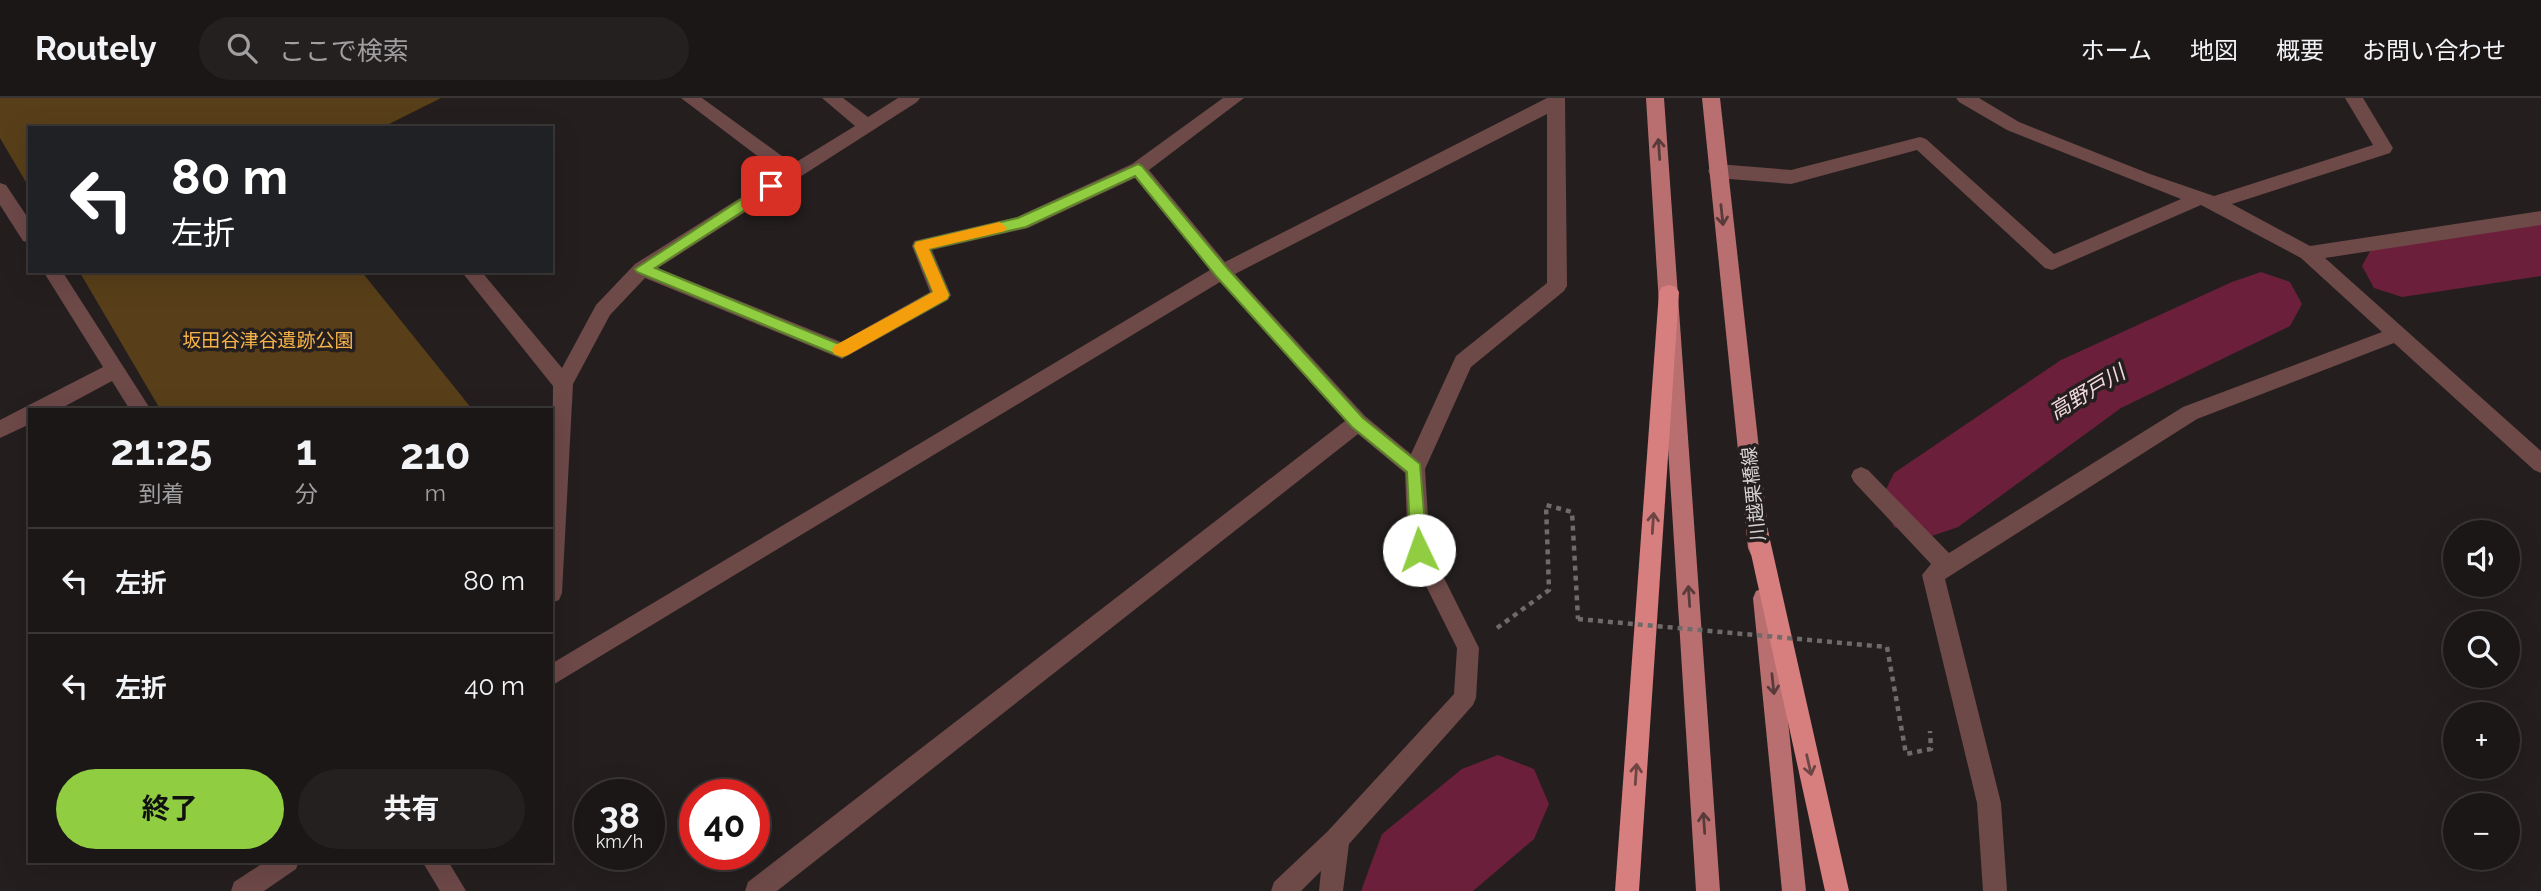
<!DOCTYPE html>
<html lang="ja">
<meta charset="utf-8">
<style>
:root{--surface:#1b1716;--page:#24201f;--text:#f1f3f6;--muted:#a09fa1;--line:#393635;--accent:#90cd41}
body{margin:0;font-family:Raleway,"Noto Sans JP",sans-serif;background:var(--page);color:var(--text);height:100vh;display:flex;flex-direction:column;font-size:26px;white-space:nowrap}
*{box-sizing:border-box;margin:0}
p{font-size:23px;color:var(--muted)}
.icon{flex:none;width:38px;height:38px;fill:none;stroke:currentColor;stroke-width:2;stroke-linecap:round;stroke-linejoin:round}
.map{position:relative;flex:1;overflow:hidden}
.sheet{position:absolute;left:28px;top:310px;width:525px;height:455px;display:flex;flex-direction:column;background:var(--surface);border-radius:0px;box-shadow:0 7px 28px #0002,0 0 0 2px var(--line)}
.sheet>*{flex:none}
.banner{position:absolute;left:28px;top:28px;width:525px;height:147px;border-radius:0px;box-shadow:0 7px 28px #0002,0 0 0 2px var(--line);background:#202124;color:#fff;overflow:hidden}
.fabs{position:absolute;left:2443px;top:422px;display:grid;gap:14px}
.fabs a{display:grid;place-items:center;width:77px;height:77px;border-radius:50%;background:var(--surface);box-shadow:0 7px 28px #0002,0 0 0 2px var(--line);font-size:35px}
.speed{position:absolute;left:574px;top:681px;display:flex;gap:14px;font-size:35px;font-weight:700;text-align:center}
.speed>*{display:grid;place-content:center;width:91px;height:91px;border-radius:50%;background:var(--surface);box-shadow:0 7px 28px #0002,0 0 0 2px var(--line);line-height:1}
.speed small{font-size:18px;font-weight:400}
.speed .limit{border:10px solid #d22;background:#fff;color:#111}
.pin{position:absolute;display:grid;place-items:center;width:60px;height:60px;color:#fff;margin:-30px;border-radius:14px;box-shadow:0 4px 10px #0006}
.me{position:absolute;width:77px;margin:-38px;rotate:357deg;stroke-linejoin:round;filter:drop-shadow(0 0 5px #0008)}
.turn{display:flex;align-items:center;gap:24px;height:147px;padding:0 28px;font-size:32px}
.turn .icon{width:91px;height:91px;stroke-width:2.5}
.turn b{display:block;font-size:49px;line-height:60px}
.eta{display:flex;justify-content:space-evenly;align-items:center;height:119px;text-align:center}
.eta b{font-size:42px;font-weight:700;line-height:49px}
.cta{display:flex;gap:14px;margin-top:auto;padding:14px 28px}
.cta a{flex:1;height:80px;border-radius:42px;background:var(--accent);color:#111;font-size:28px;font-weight:700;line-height:80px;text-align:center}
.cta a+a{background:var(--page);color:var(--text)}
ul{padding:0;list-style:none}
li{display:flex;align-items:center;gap:21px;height:105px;padding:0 28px;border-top:2px solid var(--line)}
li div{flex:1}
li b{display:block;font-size:26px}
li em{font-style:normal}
header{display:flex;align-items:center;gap:42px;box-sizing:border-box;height:98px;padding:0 35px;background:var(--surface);border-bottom:2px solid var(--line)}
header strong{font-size:33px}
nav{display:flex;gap:38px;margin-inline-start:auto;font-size:24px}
.search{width:490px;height:63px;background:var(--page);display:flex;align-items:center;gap:18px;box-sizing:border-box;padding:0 24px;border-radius:38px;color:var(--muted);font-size:26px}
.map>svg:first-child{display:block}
</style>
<header>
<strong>Routely</strong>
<div class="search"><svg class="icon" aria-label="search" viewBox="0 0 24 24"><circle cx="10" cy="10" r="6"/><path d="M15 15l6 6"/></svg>ここで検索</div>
<nav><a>ホーム</a><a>地図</a><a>概要</a><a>お問い合わせ</a></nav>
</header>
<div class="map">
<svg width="2541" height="793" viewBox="0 0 2541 793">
<rect width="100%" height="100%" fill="#241f1e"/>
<g fill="#583f19">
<polygon points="0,0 441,0 381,30 30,30 30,91 0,40"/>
<polygon points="79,173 361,173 472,311 160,311"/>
</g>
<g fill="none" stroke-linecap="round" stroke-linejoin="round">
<g fill="#6c1f3b" fill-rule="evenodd">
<polygon points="2541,118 2541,178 2402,199 2374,190 2362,168 2374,146 2402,137"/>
<polygon points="2261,174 2290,184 2302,206 2290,228 2121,310 1958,429 1926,440 1894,429 1881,402 1894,375 2061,262 2232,184"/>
<polygon points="1498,657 1534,671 1549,706 1534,741 1473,793 1361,793 1382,736 1462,671"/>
</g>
<g stroke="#6f6b6a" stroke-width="4.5" stroke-dasharray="5 5" stroke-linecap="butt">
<polyline points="1497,530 1549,492 1546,407 1572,414 1578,521"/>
<polyline points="1887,549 1906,656 1931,651 1930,633"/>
</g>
<g fill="#6d4948" fill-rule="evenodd">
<path d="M681 0H702L793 66 855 28 822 0H843L868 19 898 0H920L917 4 658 170 841 244 930 194 912 148 914 143 1017 119 1132 66 1223 0H1244L1149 72 1225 164 1547 0H1565L1567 188 1564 193 1471 269 1425 371 1430 452 1479 550 1476 600 1473 607 1349 746 1343 793H1319L1321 773 1301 793H1271L1274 784 1328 733 1454 596 1457 550 1408 452 1405 375 1358 336 777 793H745L748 784 1345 323 1220 184 551 588V566L1210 172 1135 80 1028 130 932 152 951 197 948 202 842 261 645 180 610 217 573 286 562 495 559 502 551 505 553 288 461 173H481L562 270 596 207 635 166 780 75ZM1547 16V185L1456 258 1411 356 1365 318 1235 176Z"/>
<polygon points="1956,0 1979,0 2019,24 2150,76 2214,98 2373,47 2345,0 2363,0 2393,50 2390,55 2232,106 2310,148 2541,113 2541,127 2325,160 2541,353 2541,375 2534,372 2394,245 2197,321 1945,481 2001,705 2007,793 1983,793 1977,705 1922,477 1931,466 1854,384 1851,378 1854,372 1861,369 1868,372 1949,455 2183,309 2382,234 2301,160 2201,107 2052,172 2045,170 1917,52 1791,86 1717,80 1711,78 1708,73 1711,68 1717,66 1791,72 1920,39 1926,41 2054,156 2181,101 2007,32 1959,4"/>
<polygon points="0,85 6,87 30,123 30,145 23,143 0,107"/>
<polygon points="43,173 62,173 151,312 130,312 112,283 58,312 30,312 30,326 0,340 0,322 103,269"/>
<polygon points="266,763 299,763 296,771 264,793 231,793 234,784"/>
<polygon points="422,763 448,763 466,793 440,793"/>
</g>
<g fill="#b96f6f" fill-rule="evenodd">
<polygon points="1646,0 1664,0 1720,793 1696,793"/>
<polygon points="1702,0 1720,0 1770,450 1767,457 1759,459 1751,457 1748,450"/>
<polygon points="1764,490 1772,493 1775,500 1806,793 1782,793 1753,500 1756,493"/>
</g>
<g fill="#d77e7e" fill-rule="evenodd">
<polygon points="1669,187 1676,189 1679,194 1639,793 1615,793 1659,194 1662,189"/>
<polygon points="1757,424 1765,426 1768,433 1849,793 1825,793 1746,433 1749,426"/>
</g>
<polyline stroke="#6f6b6a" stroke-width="4.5" stroke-dasharray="5 5" stroke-linecap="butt" points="1578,521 1887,549"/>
</g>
<defs><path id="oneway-shaft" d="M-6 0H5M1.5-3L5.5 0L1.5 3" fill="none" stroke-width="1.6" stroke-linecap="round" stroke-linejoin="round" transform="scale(1.75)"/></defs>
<g stroke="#583b3a">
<use href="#oneway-shaft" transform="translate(1659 51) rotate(-94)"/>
<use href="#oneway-shaft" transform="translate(1722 117) rotate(84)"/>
<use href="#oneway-shaft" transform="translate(1689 498) rotate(-94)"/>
<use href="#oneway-shaft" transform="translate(1773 586) rotate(84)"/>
<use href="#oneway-shaft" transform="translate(1704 725) rotate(-94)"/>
</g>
<g stroke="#6c4544">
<use href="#oneway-shaft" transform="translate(1653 425) rotate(-86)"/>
<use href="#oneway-shaft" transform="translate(1809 667) rotate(77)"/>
<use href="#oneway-shaft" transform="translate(1636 676) rotate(-86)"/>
</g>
<polygon fill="#90cd41" stroke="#5e852a" stroke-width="2" points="1138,66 1142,68 1227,170 1363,320 1420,366 1427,452 1425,457 1413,457 1411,452 1407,374 1352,329 1216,178 1135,78 1026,129 929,151 949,197 947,201 842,259 637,174 635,171 766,85 776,85 776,92 655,170 841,247 933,194 914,148 916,144 1018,120"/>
<polygon fill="#f59e0b" points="1000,124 1007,130 1005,133 929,151 949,197 947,201 848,257 842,259 834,256 832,252 834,248 933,194 914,148 916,144"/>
<g text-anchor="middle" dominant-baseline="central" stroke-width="7" stroke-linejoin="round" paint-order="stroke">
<g font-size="19" fill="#f6b34a" stroke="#241f1e">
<text x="268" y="242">坂田谷津谷遺跡公園</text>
</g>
<g font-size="19" fill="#d7d3d2" stroke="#241f1e">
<text transform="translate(1753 396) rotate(-96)">川越栗橋線</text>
</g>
<g font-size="21" font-style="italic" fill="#f2d9df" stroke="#241f1e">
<text transform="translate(2087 294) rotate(-31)">高野戸川</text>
</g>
</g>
</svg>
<div class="fabs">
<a><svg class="icon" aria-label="sound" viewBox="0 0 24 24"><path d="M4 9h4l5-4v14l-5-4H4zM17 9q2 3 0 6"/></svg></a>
<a><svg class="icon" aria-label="search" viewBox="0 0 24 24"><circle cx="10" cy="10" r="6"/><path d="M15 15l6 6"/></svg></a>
<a>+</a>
<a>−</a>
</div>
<div class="speed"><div>38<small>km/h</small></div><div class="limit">40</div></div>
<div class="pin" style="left:771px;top:88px;background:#d93025"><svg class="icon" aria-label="arrive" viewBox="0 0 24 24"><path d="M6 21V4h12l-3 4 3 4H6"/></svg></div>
<svg class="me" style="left:1419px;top:452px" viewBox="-20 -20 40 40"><circle r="19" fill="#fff"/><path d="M0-13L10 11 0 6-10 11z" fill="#90cd41"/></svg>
<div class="banner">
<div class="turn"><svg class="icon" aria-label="left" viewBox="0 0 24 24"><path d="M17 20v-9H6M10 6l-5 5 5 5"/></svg><div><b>80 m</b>左折</div></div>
</div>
<section class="sheet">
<div class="eta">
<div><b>21:25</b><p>到着</p></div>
<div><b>1</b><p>分</p></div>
<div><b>210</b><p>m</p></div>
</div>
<ul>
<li><svg class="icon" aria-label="left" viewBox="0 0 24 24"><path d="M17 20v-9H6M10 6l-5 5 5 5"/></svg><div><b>左折</b></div><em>80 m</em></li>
<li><svg class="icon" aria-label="left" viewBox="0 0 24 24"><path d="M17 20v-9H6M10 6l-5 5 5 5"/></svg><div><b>左折</b></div><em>40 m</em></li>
</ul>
<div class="cta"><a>終了</a><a>共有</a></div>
</section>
</div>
